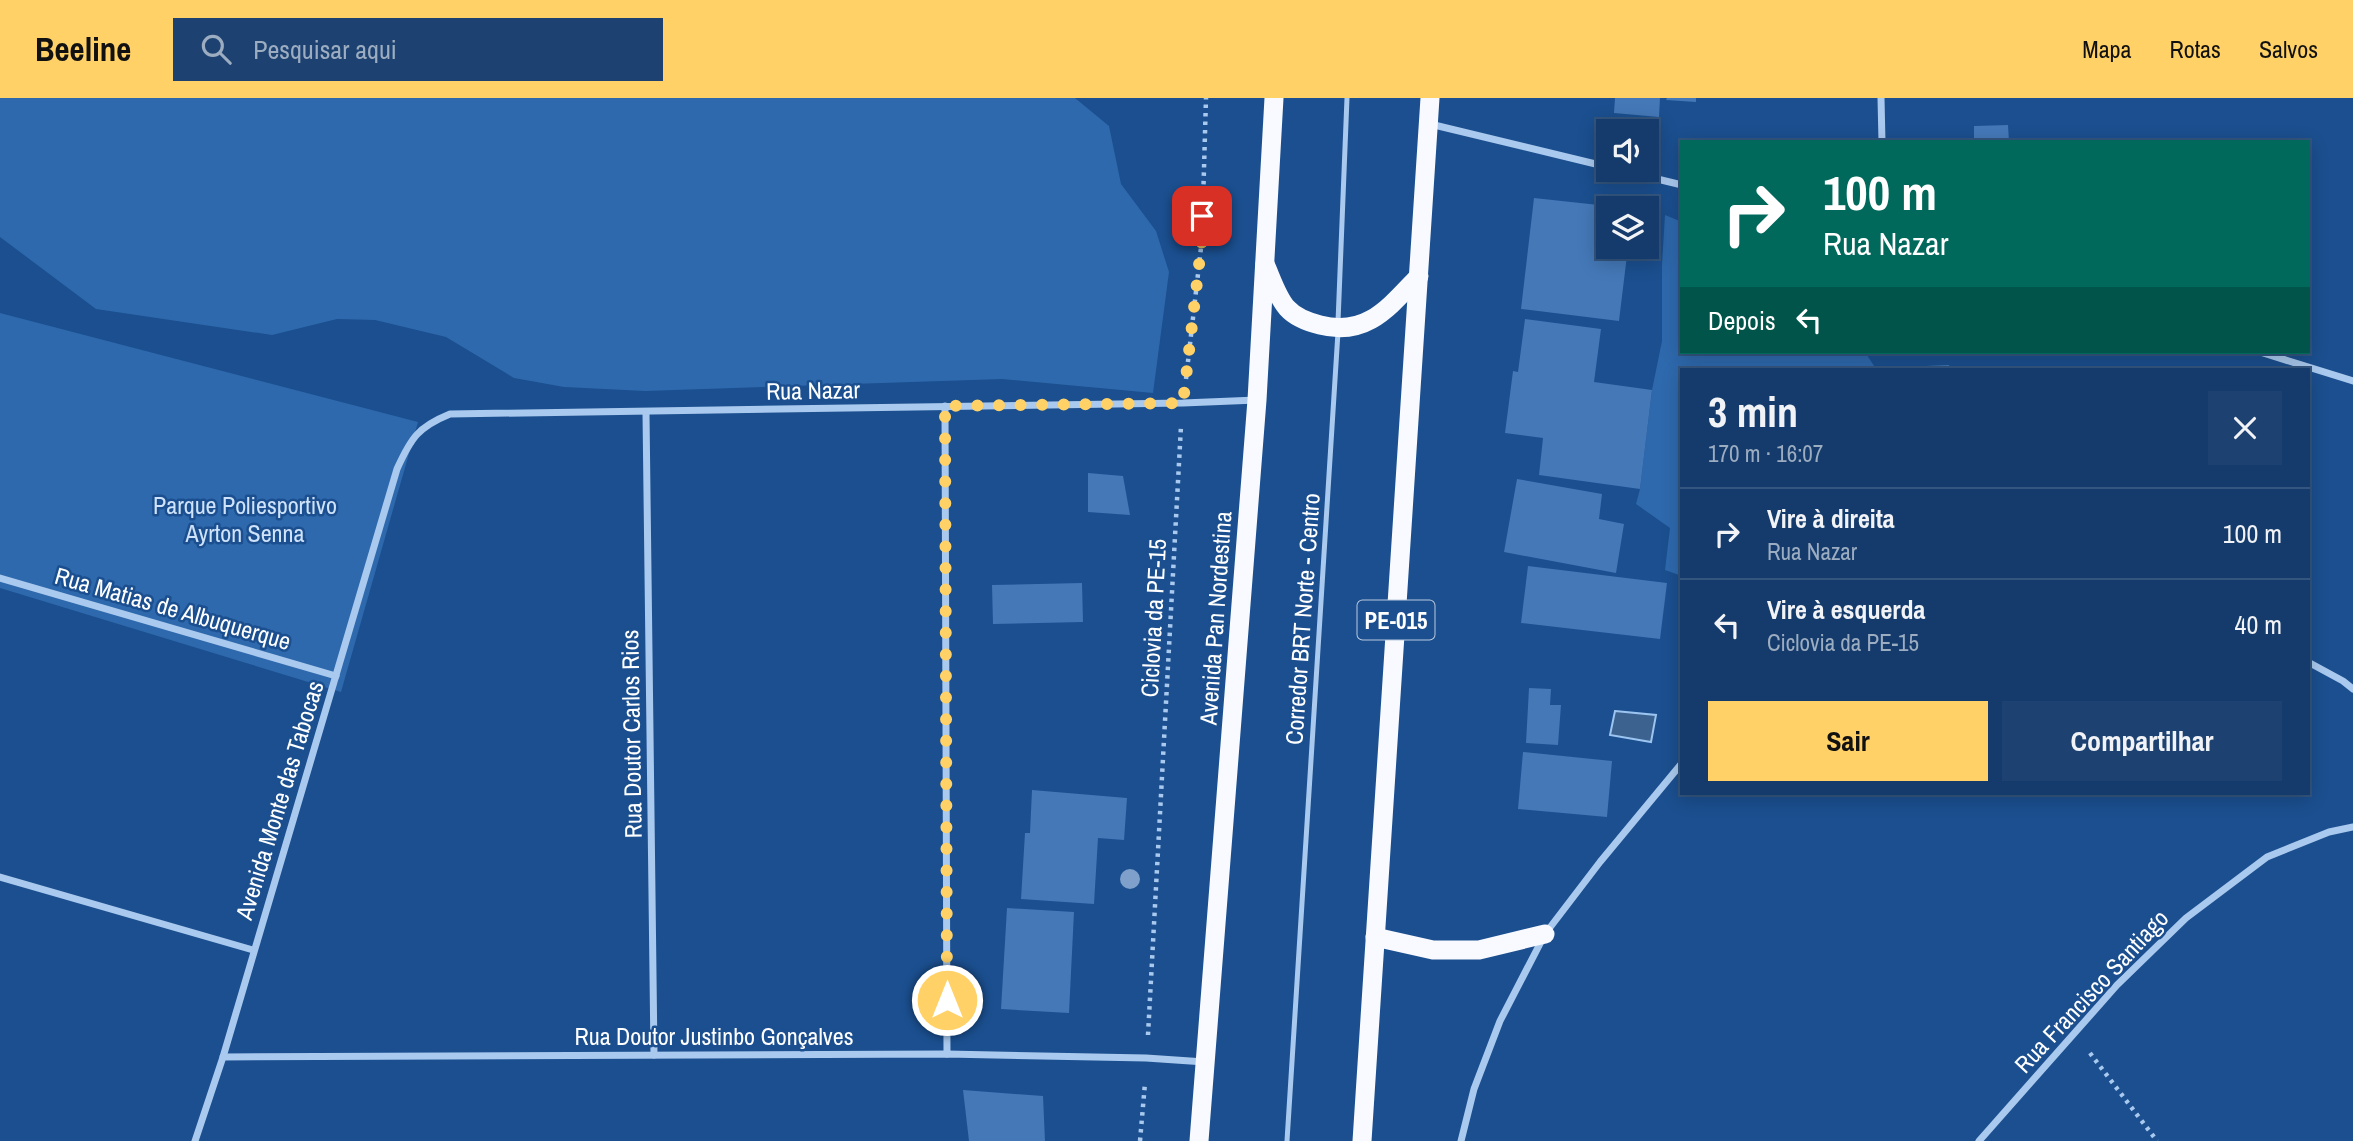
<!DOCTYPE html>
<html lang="pt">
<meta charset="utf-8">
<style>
:root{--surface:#143b6b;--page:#1d4271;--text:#f1f3f6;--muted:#9dadc1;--line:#33557e;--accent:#ffd166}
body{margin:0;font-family:"Archivo Narrow",sans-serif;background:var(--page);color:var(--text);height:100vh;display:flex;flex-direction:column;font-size:26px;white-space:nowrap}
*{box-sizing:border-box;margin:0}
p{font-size:23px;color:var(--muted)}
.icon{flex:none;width:38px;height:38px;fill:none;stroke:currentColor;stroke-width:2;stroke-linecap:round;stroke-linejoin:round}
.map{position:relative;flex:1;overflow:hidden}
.panel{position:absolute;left:1680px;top:270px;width:630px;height:427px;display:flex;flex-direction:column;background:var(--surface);border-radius:0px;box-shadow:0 4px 18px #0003,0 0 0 2px var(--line)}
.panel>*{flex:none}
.guide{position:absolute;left:1680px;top:42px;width:630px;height:214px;border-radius:0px;box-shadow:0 4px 18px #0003,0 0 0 2px var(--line);background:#00695c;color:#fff;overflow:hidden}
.controls{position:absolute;left:1596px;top:21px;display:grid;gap:14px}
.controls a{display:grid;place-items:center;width:63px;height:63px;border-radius:0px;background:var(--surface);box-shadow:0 4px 18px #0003,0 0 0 2px var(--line);font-size:35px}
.pin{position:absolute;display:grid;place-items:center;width:60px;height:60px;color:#fff;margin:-30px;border-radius:14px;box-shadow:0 4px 10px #0006}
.me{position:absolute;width:77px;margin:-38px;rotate:0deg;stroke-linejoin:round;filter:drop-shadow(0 0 5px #0008)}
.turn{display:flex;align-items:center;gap:24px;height:147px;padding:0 28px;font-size:32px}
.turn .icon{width:91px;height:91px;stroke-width:2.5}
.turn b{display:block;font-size:49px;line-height:60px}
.then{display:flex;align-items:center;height:66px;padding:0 28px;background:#0003;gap:14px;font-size:26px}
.round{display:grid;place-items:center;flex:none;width:74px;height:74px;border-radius:0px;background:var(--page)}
.summary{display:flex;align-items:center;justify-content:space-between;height:119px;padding:0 28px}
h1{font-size:42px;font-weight:700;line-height:52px}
.button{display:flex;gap:14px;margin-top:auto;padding:14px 28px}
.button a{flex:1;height:80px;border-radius:0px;background:var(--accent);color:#111;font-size:28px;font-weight:700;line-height:80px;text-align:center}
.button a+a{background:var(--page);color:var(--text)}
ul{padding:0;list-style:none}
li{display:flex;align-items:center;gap:21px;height:91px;padding:0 28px;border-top:2px solid var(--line)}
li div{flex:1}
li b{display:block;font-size:26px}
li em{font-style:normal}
header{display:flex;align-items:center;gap:42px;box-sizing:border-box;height:98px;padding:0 35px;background:var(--accent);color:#111}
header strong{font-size:33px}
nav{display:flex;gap:38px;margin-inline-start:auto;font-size:24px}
.search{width:490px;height:63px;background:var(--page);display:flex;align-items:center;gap:18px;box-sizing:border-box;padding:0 24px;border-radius:0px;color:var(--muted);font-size:26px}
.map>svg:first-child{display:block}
</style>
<header>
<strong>Beeline</strong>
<div class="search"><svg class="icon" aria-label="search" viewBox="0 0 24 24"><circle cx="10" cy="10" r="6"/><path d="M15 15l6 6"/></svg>Pesquisar aqui</div>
<nav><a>Mapa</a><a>Rotas</a><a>Salvos</a></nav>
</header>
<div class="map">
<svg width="2353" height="1043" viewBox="0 0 2353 1043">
<rect width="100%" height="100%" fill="#1b4f8f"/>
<g fill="#2e69ad">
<polygon points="0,0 1075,0 1109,28 1121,86 1156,133 1169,174 1153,295 1002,281 645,293 564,289 514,280 446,239 375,222 337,221 272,237 96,211 0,139"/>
<polygon points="1665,117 1682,124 1682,254 1865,254 1876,271 1682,271 1682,478 1665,472 1670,430 1636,406 1640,391 1652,292 1662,243 1662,167"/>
<polygon points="0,215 418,324 341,594 0,490"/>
</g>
<polygon fill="#3c6290" stroke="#9cc4f0" stroke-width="2" points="1615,613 1656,617 1651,644 1610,637"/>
<g fill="#4478b7">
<polygon points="1615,0 1660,0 1659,19 1614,15"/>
<polygon points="1667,0 1696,0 1696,4 1666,2"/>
<polygon points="2008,27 2009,44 1974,44 1974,28"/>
<polygon points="1534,100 1608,108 1608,149 1628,149 1619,223 1521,211"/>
<polygon points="1525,221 1601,231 1594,284 1652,292 1640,391 1539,377 1543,340 1505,335 1513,273 1518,274"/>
<polygon points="1949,267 1950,271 1902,271 1902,269"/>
<polygon points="1088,375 1123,378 1130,417 1088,414"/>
<polygon points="1517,381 1602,396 1599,421 1624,426 1616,475 1504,454"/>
<polygon points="1528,468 1667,485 1660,541 1521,525"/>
<polygon points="1082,485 1083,524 993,526 992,487"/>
<polygon points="1529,590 1551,591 1550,607 1561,607 1558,647 1526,645"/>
<polygon points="1523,654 1612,663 1607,719 1518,711"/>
<polygon points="1032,692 1127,700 1124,742 1098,740 1094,806 1021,801 1025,735 1030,735"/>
<polygon points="1007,810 1074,814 1069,915 1001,911"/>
<polygon points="963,992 1043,998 1045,1043 969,1043"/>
</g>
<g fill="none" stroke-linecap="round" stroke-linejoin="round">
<g stroke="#a9c9ee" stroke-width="4.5" stroke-dasharray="3.5 5" stroke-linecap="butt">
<polyline points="1186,281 1202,141 1206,0"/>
<polyline points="1148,937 1181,328"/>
<polyline points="2090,955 2157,1043"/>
<polyline points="1140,1043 1145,985"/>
</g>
<g stroke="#a9c9ee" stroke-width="5">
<polyline points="1338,224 1347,0"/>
<polyline points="1287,1043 1338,234"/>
</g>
<g stroke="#a9c9ee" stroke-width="7">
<polyline points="1881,0 1882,44"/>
<polyline points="1430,26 1608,69"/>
<polyline points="1620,72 1682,87"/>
<polyline points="2260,254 2353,283"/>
<polyline points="945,308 947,956"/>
<polyline points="646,315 654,957"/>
<polyline points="0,480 336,578"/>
<polyline points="2308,564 2343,583 2353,591"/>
<polyline points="0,779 253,852"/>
<polyline points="223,959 947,956 1146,960 1205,964"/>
<path d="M195 1043 223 959 397 371C411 340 418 329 450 316L1183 305 1257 302"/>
<polyline points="1461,1043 1474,991 1500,923 1545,836 1600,764 1682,665"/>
<polyline points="1979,1043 2117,887 2186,820 2267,759 2329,734 2353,729"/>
</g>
<g stroke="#f8faff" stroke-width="19">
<path d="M1265 166C1271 179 1277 199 1287 210 1295 219 1308 224 1320 227 1367 239 1389 209 1419 178"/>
<polyline points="1375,839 1433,852 1479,852 1545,836"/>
<polyline points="1199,1043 1257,302 1274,0"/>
<polyline points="1362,1043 1430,0"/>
</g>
</g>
<circle fill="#7ea0ca" cx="1130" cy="781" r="10"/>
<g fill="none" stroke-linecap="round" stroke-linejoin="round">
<polyline stroke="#ffd166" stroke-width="12" stroke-dasharray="0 21.6" points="947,902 945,308 1183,305 1202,141 1202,118"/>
</g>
<g text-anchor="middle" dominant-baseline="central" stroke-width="5" stroke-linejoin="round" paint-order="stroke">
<rect fill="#1b4f8f" stroke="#bbcadd" stroke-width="2" x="1357.5" y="502.5" width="77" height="39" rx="5"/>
<g font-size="23" font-weight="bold" fill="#fff">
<text x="1396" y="522">PE-015</text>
</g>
<g font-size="24" fill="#fff" stroke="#1b4f8f">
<text transform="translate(813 292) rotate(-1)">Rua Nazar</text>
<text transform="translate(173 510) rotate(16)">Rua Matias de Albuquerque</text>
<text transform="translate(1153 520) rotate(-87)">Ciclovia da PE-15</text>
<text transform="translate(1215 520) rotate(-86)">Avenida Pan Nordestina</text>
<text transform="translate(1302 521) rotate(-86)">Corredor BRT Norte - Centro</text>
<text transform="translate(631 636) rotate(-91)">Rua Doutor Carlos Rios</text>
<text transform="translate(279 702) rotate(-73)">Avenida Monte das Tabocas</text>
<text transform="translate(2091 893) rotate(-47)">Rua Francisco Santiago</text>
<text x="714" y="938">Rua Doutor Justinbo Gonçalves</text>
</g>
<g font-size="24" fill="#cfe3fa" stroke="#1b4f8f">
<text x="245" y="407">Parque Poliesportivo<tspan x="245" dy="28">Ayrton Senna</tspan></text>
</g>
</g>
</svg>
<div class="controls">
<a><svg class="icon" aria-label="sound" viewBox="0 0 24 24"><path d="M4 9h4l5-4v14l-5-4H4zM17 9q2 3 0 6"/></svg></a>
<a><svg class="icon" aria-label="layers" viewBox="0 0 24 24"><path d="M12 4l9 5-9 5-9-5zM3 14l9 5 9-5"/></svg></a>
</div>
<div class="pin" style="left:1202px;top:118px;background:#d93025"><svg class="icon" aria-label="arrive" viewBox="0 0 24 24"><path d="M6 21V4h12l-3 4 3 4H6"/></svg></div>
<svg class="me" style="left:947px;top:902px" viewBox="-20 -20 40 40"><circle r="17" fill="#ffd166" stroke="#fff" stroke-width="3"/><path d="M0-11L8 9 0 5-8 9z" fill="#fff"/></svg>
<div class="guide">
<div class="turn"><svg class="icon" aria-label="right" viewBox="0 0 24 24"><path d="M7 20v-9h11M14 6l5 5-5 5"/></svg><div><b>100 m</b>Rua Nazar</div></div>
<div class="then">Depois<svg class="icon" aria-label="left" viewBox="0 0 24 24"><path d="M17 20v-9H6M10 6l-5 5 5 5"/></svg></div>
</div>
<section class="panel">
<div class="summary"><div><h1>3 min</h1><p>170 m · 16:07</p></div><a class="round"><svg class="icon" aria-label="close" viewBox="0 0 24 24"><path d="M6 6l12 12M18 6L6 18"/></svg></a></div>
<ul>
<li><svg class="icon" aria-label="right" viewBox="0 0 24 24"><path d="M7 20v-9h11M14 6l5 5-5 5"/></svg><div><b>Vire à direita</b><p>Rua Nazar</p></div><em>100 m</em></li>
<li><svg class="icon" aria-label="left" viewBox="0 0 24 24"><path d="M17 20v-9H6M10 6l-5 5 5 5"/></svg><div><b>Vire à esquerda</b><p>Ciclovia da PE-15</p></div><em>40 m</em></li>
</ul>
<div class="button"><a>Sair</a><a>Compartilhar</a></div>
</section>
</div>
